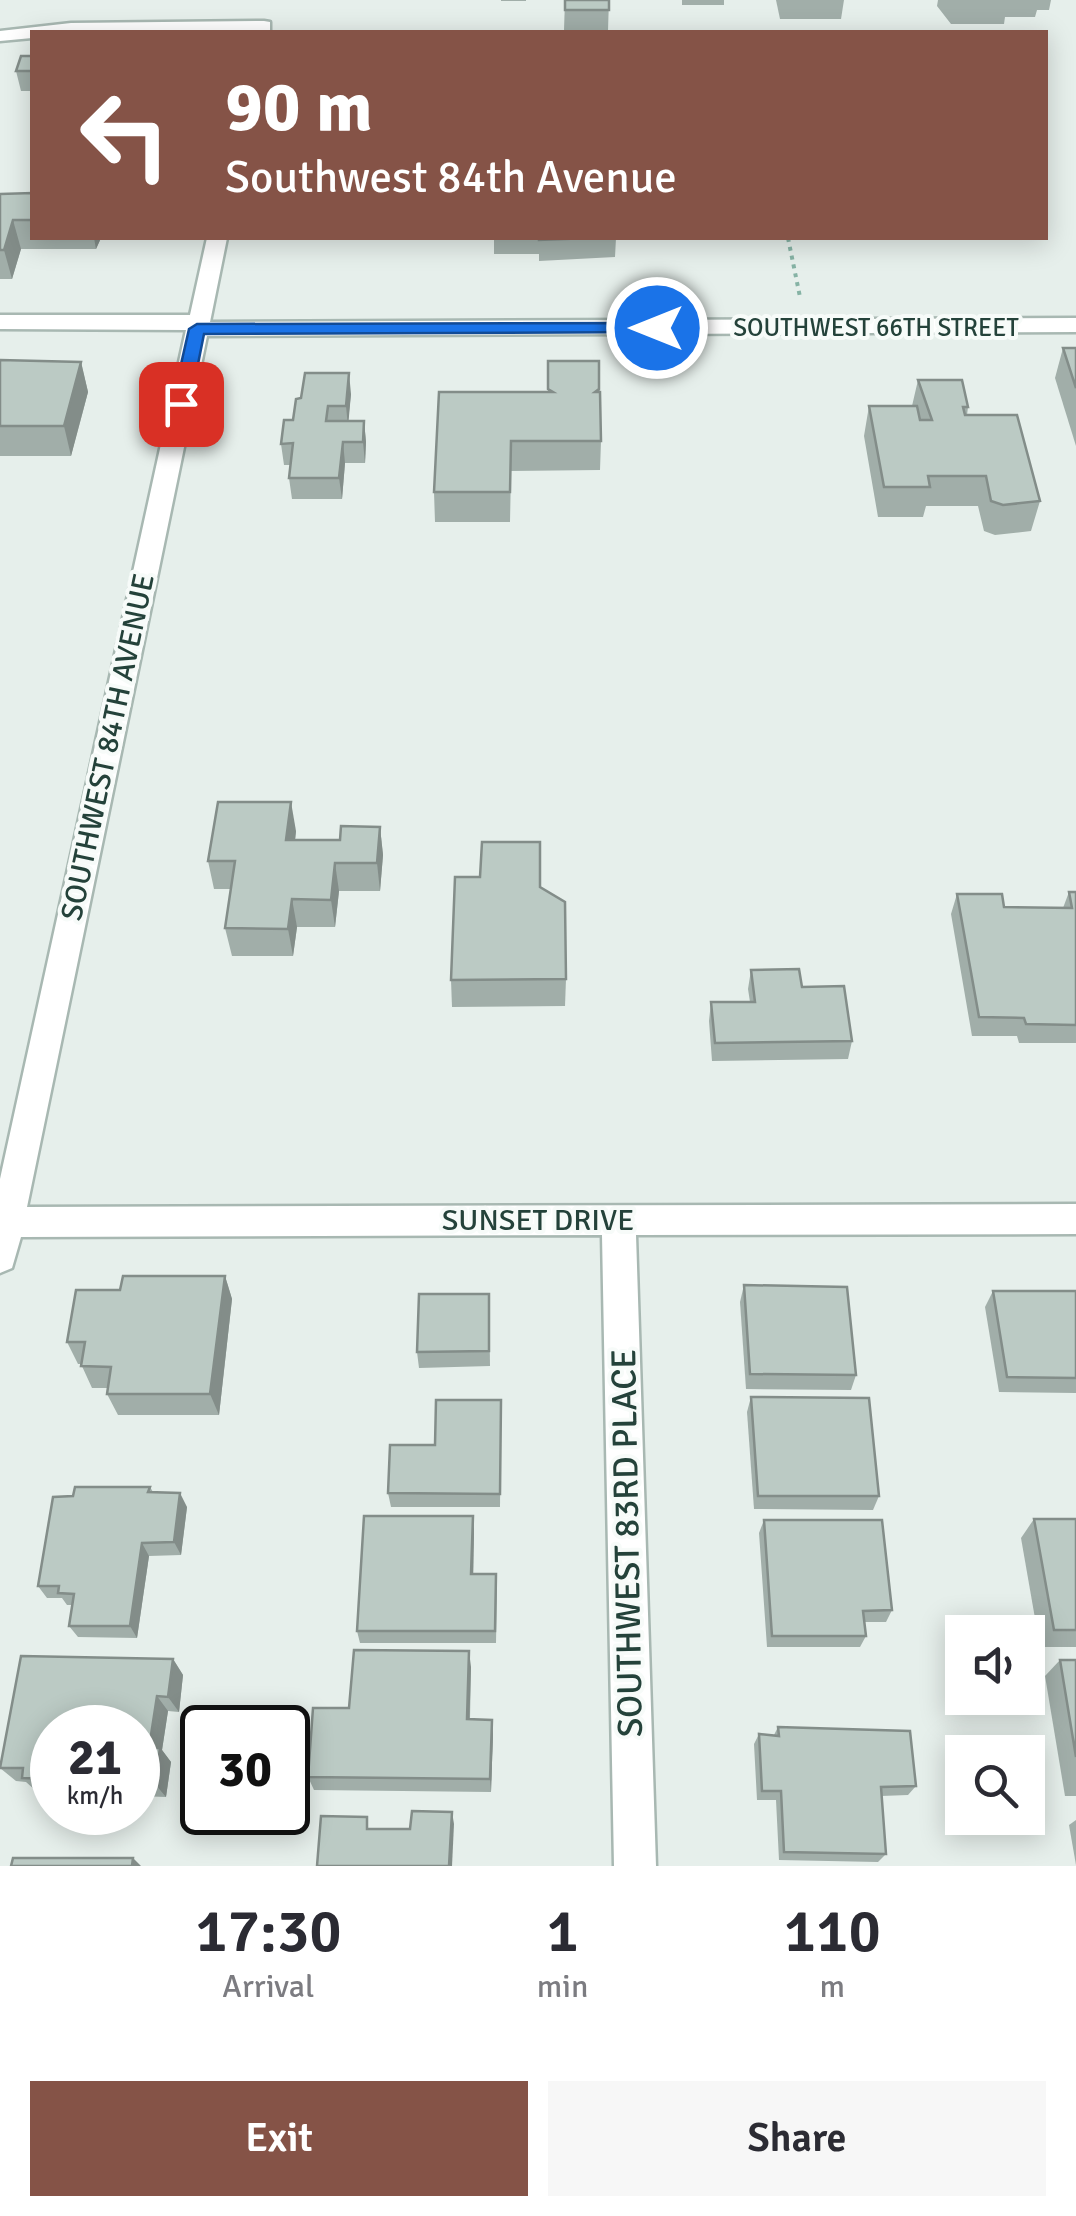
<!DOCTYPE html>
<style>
:root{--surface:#fff;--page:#f7f7f7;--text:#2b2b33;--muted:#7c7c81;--accent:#855347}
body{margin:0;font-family:Signika,sans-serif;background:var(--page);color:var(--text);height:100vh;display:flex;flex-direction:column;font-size:38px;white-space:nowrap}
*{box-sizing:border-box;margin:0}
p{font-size:32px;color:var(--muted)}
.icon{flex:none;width:55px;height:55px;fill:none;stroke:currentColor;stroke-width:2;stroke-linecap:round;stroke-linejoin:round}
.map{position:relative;height:1866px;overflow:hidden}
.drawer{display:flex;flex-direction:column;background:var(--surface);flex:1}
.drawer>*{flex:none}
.hud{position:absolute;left:30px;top:30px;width:1018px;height:210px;border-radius:0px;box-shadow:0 5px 25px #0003;background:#855347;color:#fff;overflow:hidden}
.buttons{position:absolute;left:945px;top:1615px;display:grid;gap:20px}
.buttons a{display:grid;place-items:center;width:100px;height:100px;border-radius:0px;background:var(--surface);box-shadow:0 5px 25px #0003;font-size:50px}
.speed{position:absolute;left:30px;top:1705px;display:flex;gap:20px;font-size:50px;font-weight:700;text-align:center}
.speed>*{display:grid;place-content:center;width:130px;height:130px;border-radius:50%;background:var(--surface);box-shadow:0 5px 25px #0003;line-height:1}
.speed small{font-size:25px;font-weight:400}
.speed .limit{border:5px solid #111;border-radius:15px;background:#fff;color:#111}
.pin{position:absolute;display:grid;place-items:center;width:85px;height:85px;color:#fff;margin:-42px;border-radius:20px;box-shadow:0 5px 15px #0006}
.me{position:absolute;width:110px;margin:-55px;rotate:270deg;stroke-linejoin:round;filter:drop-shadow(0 0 8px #0008)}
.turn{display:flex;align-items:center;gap:35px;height:210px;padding:0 30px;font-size:45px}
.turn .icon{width:130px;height:130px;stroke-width:2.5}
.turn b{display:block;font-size:70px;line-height:85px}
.eta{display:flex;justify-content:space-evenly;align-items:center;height:170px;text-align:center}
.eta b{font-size:60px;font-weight:600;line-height:70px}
.cta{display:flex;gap:20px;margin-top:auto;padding:20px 30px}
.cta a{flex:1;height:115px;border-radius:0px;background:var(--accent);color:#fff;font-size:40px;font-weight:600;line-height:115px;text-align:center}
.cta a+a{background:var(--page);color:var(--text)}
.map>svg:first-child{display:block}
</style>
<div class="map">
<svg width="1076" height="1866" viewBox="0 0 1076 1866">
<rect width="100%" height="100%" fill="#e6efeb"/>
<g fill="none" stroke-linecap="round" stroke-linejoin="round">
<g stroke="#a8b8b2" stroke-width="5">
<g id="street">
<polygon points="264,21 270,22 270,30 32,32 32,38 0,41 0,31 71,23"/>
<polygon points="207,238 227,238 210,322 1076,318 1076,332 207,336 27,1207 1076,1204 1076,1234 636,1235 656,1866 614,1866 602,1235 21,1237 12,1268 0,1273 0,1179 186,330 0,329 0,315 190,315"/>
</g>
</g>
<polyline stroke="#86b3a5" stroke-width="4" stroke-dasharray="4 5" stroke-linecap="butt" points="788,238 800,297"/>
<use href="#street" fill="#fff" fill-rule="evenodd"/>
</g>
<g fill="#a1aea9">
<rect x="501" y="0" width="25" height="1"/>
<polygon points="565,0 609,0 608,30 564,30"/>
<rect x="682" y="0" width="42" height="5"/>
<polygon points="776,0 844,0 841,19 780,19"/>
<polygon points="938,0 1051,0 1049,10 1037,10 1035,17 1005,17 1004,24 951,24 937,6"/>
<polygon points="32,56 32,91 21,91 16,71"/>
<polygon points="32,193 32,238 101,238 96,249 21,249 12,279 0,279 0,194"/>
<polygon points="494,238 616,238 615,257 539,261 539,254 494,254"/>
<polygon points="1063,348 1076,348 1076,446 1055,378"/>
<polygon points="0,360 81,362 88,392 71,456 0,456"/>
<polygon points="548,361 599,361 601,441 600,470 511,471 510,522 435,522 434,492 548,392"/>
<polygon points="918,380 968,407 967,415 1040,501 1031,531 995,535 984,531 978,506 926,506 923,517 878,517 864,436 869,406 912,406"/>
<polygon points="351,394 348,421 364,421 366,442 365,463 345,463 342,499 292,499 289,478 290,465 284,465 281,444 293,420"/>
<polygon points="380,827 383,855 380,891 339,891 335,927 297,927 293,956 232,956 225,928 231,889 214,889 208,861 296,831 295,840 340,840"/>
<polygon points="540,887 566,979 565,1006 452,1007 451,980"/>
<polygon points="1069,892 1076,892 1076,1043 1019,1043 1017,1036 972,1036 951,914 957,894 1004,907 1063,908"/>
<polygon points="751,970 802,987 852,1041 848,1059 712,1061 709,1021 711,1002 750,1002 748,989"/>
<polygon points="225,1276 232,1299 219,1415 118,1415 107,1394 108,1388 92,1388 81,1364 78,1364 67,1342 120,1290"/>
<polygon points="744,1285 856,1375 851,1390 746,1389 740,1302"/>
<polygon points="993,1291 1076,1291 1076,1393 999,1392 985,1307"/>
<polygon points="489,1294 490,1366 419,1368 417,1352"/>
<polygon points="751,1397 879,1496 873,1510 754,1509 747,1412"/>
<polygon points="501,1400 500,1507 391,1507 388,1493 435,1445"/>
<polygon points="150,1487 153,1492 187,1507 181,1555 149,1556 137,1638 78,1637 69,1626 72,1605 67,1605 62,1598 47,1598 38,1586 73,1496"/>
<polygon points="1034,1519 1076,1519 1076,1647 1040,1647 1021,1538"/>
<polygon points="764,1520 892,1610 886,1622 864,1622 866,1636 860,1647 767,1647 759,1533"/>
<polygon points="474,1529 473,1574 497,1586 496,1643 360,1643 357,1631"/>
<polygon points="21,1656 173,1659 183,1675 179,1712 168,1711 162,1750 171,1762 166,1797 138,1796 138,1728 52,1728 52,1791 36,1791 26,1782 16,1781 0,1768"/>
<polygon points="1060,1660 1076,1660 1076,1796 1065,1796 1045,1676"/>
<polygon points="471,1667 470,1719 493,1734 491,1792 314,1790 308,1777 349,1708"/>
<polygon points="778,1727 916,1786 908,1795 881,1796 886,1854 878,1862 779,1860 776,1800 757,1800 754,1744 759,1734 774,1735"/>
<polygon points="1076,1820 1076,1865 1069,1825"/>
</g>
<g fill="#838d89">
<polygon points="13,220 21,249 12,279 4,250"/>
<polygon points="94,238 101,238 96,249"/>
<polygon points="81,362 88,392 71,456 64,426"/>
<polygon points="349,373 351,394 348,427 346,406"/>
<polygon points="364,421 366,442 365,463 363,442"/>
<polygon points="343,442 345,463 342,499 339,478"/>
<polygon points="291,802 296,831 292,868 286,840"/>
<polygon points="380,827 383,855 380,891 377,863"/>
<polygon points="335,863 339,891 335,927 331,900"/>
<polygon points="292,899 297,927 293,956 288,929"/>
<polygon points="225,1276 232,1299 219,1415 210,1394"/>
<polygon points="180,1493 187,1507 181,1555 174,1542"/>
<polygon points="473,1516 474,1529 473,1587 471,1574"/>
<polygon points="142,1543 149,1556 137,1638 130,1626"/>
<polygon points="469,1651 471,1667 469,1734 467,1719"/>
<polygon points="173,1659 183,1675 179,1712 168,1697"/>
<polygon points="157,1696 168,1711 162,1750 171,1762 166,1797 155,1784 149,1748"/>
<polygon points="492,1720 493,1734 491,1792 490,1779"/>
<polygon points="452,1812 454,1824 452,1866 449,1866"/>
<polygon points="133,1858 141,1866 132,1866"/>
</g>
<g fill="#bbcac4" stroke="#838d89" stroke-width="2.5">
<rect x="565" y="0" width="44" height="10"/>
<polygon points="21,56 32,56 32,71 16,71"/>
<polygon points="32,193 32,220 13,220 4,250 0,250 0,194"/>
<polygon points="539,238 591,238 539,240"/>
<polygon points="1063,348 1076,348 1076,388"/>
<polygon points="0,360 81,362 64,426 0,426"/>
<polygon points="548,361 599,361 599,389 595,392 600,392 601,441 511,441 510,492 434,492 439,392 553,392 548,389"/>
<polygon points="305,373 349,373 346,406 328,406 326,421 364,421 363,442 343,442 339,478 289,478 293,443 281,444 284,420 293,420 296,399 301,398"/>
<polygon points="918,380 962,380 968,407 963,407 965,415 1017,415 1040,501 1003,505 991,501 986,476 928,476 930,487 884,487 869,406 917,406 920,420 932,420"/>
<polygon points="218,802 291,802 286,840 340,840 341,826 380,827 377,863 335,863 331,900 292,899 288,929 225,928 235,861 208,861"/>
<polygon points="482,842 540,842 540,887 565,902 566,979 451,980 455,877 480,877"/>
<polygon points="1069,892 1076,892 1076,1025 1026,1024 1024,1018 979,1017 957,894 1002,894 1004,907 1072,908"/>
<polygon points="799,969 802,987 844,986 852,1041 715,1043 711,1002 755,1002 751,970"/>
<polygon points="123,1276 225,1276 210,1394 107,1394 111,1367 81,1366 85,1342 67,1342 76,1290 120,1290"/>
<polygon points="744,1285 847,1287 856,1375 750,1374"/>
<polygon points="993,1291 1076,1291 1076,1378 1007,1377"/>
<polygon points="419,1294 489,1294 489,1351 417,1352"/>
<polygon points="751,1397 869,1398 879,1496 758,1496"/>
<polygon points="436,1400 501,1400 500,1494 388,1493 390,1445 435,1445"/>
<polygon points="75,1487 150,1487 148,1492 180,1493 174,1542 142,1543 130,1626 69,1626 74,1594 58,1593 59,1586 38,1586 53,1497 73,1496"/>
<polygon points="364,1516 473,1516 471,1574 496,1574 495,1631 357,1631"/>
<polygon points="1034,1519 1076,1519 1076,1630 1054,1630"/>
<polygon points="764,1520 882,1520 892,1610 863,1611 866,1636 772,1636"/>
<polygon points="354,1650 469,1651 467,1719 492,1720 490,1779 308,1777 313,1708 349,1708"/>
<polygon points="21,1656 173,1659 168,1697 157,1696 149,1748 160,1748 155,1784 138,1783 138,1728 52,1728 52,1779 22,1778 23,1768 0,1768"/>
<polygon points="1060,1660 1076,1660 1076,1757"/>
<polygon points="778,1727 910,1731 916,1786 881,1787 886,1854 784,1852 781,1791 762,1791 759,1734 779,1736"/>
<polygon points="412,1811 452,1812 449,1866 317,1866 321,1816 367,1817 367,1829 410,1829"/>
<polygon points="13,1858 133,1858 132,1866 11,1866"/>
</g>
<polygon fill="#1a73e8" stroke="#114b97" stroke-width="2.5" points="657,323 663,324 663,332 204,334 190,404 181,410 172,404 189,329 197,324"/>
<g text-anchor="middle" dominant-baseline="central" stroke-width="8" stroke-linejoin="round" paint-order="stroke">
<g font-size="25" fill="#24423a" stroke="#f7fbf9">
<text x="876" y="327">SOUTHWEST 66TH STREET</text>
</g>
<g font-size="30" fill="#24423a" stroke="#f7fbf9">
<text transform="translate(108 747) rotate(-78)">SOUTHWEST 84TH AVENUE</text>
<text x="538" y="1220">SUNSET DRIVE</text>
</g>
<g font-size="35" fill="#24423a" stroke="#f7fbf9">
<text transform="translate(627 1543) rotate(-91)">SOUTHWEST 83RD PLACE</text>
</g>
</g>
</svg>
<div class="buttons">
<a><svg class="icon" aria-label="sound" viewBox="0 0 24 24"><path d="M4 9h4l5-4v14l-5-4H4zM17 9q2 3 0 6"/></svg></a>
<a><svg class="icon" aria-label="search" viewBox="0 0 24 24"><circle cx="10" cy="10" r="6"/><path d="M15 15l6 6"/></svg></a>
</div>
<div class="speed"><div>21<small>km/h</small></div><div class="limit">30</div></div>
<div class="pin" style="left:181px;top:404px;background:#d93025"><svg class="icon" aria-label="arrive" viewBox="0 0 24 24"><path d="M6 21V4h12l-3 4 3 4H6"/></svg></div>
<svg class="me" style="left:657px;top:328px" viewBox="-20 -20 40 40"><circle r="17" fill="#1a73e8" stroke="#fff" stroke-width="3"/><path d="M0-11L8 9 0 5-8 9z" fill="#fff"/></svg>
<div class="hud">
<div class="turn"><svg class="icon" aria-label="left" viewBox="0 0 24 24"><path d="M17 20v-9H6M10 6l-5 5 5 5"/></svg><div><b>90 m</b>Southwest 84th Avenue</div></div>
</div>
</div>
<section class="drawer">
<div class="eta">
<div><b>17:30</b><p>Arrival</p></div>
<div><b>1</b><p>min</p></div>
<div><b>110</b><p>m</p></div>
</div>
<div class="cta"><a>Exit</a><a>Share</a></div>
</section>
